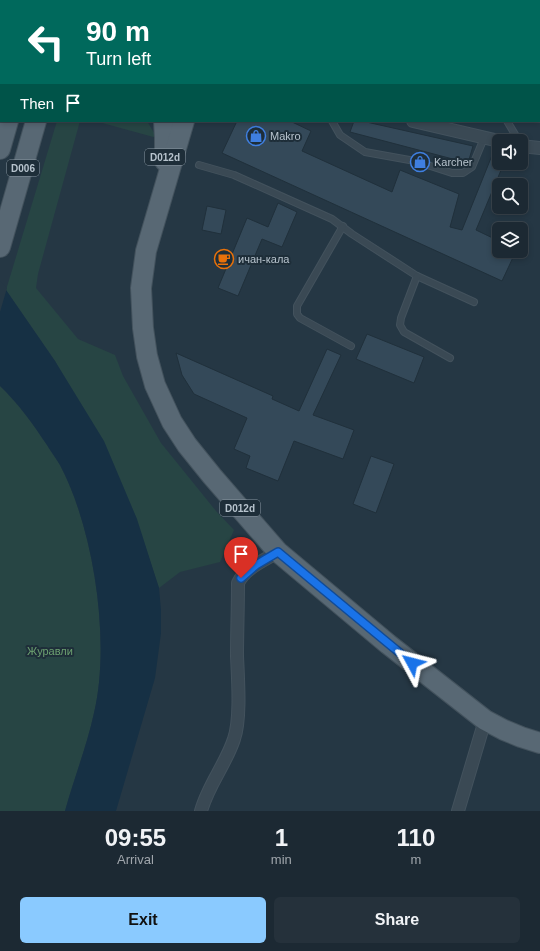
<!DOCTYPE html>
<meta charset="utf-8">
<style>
:root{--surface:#1c2933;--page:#25313b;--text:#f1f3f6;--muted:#a0a6ac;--line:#3a454e;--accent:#8acaff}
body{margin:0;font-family:Helvetica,sans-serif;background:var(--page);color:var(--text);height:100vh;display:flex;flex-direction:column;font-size:15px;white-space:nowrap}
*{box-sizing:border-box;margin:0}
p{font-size:13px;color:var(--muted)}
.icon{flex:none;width:22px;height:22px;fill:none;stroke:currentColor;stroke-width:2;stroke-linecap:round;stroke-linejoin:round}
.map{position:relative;height:811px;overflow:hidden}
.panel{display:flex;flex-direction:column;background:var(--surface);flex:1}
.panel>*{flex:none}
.hud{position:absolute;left:0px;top:0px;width:540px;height:122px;box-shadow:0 2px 6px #0003,0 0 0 1px var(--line);background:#00695c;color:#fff;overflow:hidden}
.controls{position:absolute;left:492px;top:134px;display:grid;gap:8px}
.controls a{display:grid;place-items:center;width:36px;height:36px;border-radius:6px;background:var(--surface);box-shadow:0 2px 6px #0003,0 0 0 1px var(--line);font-size:20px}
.pin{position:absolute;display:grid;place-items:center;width:34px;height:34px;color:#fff;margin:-41px -17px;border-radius:50% 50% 50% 0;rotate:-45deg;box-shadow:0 0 4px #0007}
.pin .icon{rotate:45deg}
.me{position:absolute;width:44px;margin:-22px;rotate:308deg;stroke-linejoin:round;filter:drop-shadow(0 0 3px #0008)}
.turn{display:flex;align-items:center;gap:14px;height:84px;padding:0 20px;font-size:18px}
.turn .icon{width:52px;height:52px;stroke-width:2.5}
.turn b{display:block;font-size:28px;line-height:34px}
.then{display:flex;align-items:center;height:38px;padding:0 20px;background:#0003;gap:8px;font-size:15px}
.eta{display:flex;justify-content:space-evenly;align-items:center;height:68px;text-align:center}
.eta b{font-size:24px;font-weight:700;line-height:28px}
.primary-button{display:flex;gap:8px;margin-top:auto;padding:8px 20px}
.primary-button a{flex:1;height:46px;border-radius:6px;background:var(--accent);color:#111;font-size:16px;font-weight:700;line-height:46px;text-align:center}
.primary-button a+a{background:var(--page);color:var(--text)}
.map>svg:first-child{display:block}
</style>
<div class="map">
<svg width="540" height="811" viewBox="0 0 540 811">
<rect width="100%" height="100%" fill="#253744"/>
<g fill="#274544">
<polygon points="57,121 80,121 38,274 36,288 78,339 115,355 123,376 161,443 216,511 234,530 220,562 180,572 159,588 135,516 55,361 6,290"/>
<polygon points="95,121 147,121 157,138"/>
<path d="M0 386C18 403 33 424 47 445 51 452 56 458 60 465 94 529 111 642 94 713 87 746 74 778 65 811H0Z"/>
</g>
<path fill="#163044" d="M0 283 6 290 55 361 104 441 137 519 159 588 161 610V633L155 678 116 811H65C74 778 87 746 94 713 111 642 94 529 60 465 56 458 51 452 47 445 33 424 18 403 0 386Z"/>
<polygon fill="#253744" points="0,281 7,288 0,312"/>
<g fill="#344959" stroke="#20303b">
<polygon points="237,121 290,121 311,131 302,151 392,192 400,170 459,194 450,227 462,230 495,148 499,148 499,163 504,163 476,230 499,241 499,251 516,251 502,281 222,153"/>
<polygon points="354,121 362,121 473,146 468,163 350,132"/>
<polygon points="278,203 297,212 282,247 262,239 238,296 218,288 247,218 268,227"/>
<polygon points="207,206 226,210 221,234 202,230"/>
<polygon points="367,334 424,357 414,383 356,359"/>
<polygon points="327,349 341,355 313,415 354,430 343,459 294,441 278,481 246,468 250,456 234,449 247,418 194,394 182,375 176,353 273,396 272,399 299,411"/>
<polygon points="371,456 394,464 376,513 353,504"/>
</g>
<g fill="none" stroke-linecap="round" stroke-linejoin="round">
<g stroke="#43525d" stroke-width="8">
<g id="service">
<polyline points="426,0 427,1"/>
<polyline points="372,1 374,0"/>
<polyline points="332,121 340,135 365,152 415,161 452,173 463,173 472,167 484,138"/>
<polyline points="507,121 519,141"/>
<polyline points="199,165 234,175 332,219 352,234 417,276 474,302"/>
<polyline points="343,226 297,306 297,314 300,318 351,346"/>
<polyline points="417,276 401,318 400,325 404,332 450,358"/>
</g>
</g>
<g stroke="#43525d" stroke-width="14">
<g id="minor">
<polyline points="413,121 499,141"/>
<polyline points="521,146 540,148"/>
<path d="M201 811C208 785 226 764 234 739 241 719 238 679 237 656 237 632 238 608 238 583 245 568 265 560 278 552"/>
<polyline points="458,811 485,720"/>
</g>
</g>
<g stroke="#43525d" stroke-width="22">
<g id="primary">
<polyline points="58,0 58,1"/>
<polyline points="120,0 122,1"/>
<polyline points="43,1 43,0"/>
<polyline points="96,1 100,0"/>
<polyline points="164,121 165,138 165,161"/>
<polyline points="184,121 146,251 141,288 143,328 147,356 155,385 172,422 187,445 212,476 278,552 388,644 485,720 504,730 521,737 540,743"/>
<polyline points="0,149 8,121"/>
<polyline points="0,247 36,121"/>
</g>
</g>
<use href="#service" stroke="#3a4954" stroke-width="6"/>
<use href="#minor" stroke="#3a4954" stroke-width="12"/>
<use href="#primary" stroke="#586874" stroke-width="20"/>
</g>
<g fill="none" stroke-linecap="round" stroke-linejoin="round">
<g stroke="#114b97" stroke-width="10">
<polyline id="route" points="241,578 256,565 278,552 412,663"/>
</g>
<use href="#route" stroke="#1a73e8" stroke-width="7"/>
</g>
<defs>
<g id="shop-ring" transform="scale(1)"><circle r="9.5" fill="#1e2e39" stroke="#3f7fe0" stroke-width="1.5"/><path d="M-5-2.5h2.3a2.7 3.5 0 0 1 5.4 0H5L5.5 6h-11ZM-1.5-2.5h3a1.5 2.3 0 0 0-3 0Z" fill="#3f7fe0"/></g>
<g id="cafe-ring" transform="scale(1)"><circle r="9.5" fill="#1e2e39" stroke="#e8710a" stroke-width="1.5"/><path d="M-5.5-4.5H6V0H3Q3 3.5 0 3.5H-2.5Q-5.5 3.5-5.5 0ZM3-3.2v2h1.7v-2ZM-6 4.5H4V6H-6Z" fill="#e8710a"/></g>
</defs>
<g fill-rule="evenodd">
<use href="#shop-ring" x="256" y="136"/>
<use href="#shop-ring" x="420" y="162"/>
<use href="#cafe-ring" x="224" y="259"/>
</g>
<g text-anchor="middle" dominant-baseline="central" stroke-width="4" stroke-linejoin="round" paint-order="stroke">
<g fill="#1e2e39" stroke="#8996a1" stroke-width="1">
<rect x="145" y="149" width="40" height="16" rx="3"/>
<rect x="7" y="160" width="32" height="16" rx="3"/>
<rect x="220" y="500" width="40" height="16" rx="3"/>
</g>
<g font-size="10" font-weight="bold" fill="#b7c3cd">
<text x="165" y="157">D012d</text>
<text x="23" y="168">D006</text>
<text x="240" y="508">D012d</text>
</g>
<g font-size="11" fill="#b7c3cd" stroke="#1e2e39" text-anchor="start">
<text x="270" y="136">Makro</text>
<text x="434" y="162">Karcher</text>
<text x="238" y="259">ичан-кала</text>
</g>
<g font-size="11" fill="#6ca070" stroke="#1e2e39">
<text x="50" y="651">Журавли</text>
</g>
</g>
</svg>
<div class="controls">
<a><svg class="icon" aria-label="sound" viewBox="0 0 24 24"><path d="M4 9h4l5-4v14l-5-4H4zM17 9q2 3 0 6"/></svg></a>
<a><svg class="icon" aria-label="search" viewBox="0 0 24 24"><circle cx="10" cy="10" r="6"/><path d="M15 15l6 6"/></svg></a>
<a><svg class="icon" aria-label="layers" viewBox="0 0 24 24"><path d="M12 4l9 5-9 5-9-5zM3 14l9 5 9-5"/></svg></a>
</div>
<div class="pin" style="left:241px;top:578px;background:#d93025"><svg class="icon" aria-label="arrive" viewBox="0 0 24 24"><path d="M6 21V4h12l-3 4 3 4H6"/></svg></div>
<svg class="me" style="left:412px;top:663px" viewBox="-20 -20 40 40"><path d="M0-17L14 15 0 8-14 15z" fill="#1a73e8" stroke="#fff" stroke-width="4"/></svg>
<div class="hud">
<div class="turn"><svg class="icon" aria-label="left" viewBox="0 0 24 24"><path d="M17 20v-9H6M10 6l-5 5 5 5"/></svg><div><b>90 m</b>Turn left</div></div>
<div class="then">Then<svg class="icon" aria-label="arrive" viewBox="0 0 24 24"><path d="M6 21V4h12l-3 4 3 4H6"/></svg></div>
</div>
</div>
<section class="panel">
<div class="eta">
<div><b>09:55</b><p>Arrival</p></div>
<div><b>1</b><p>min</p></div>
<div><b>110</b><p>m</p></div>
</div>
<div class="primary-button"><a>Exit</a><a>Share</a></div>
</section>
